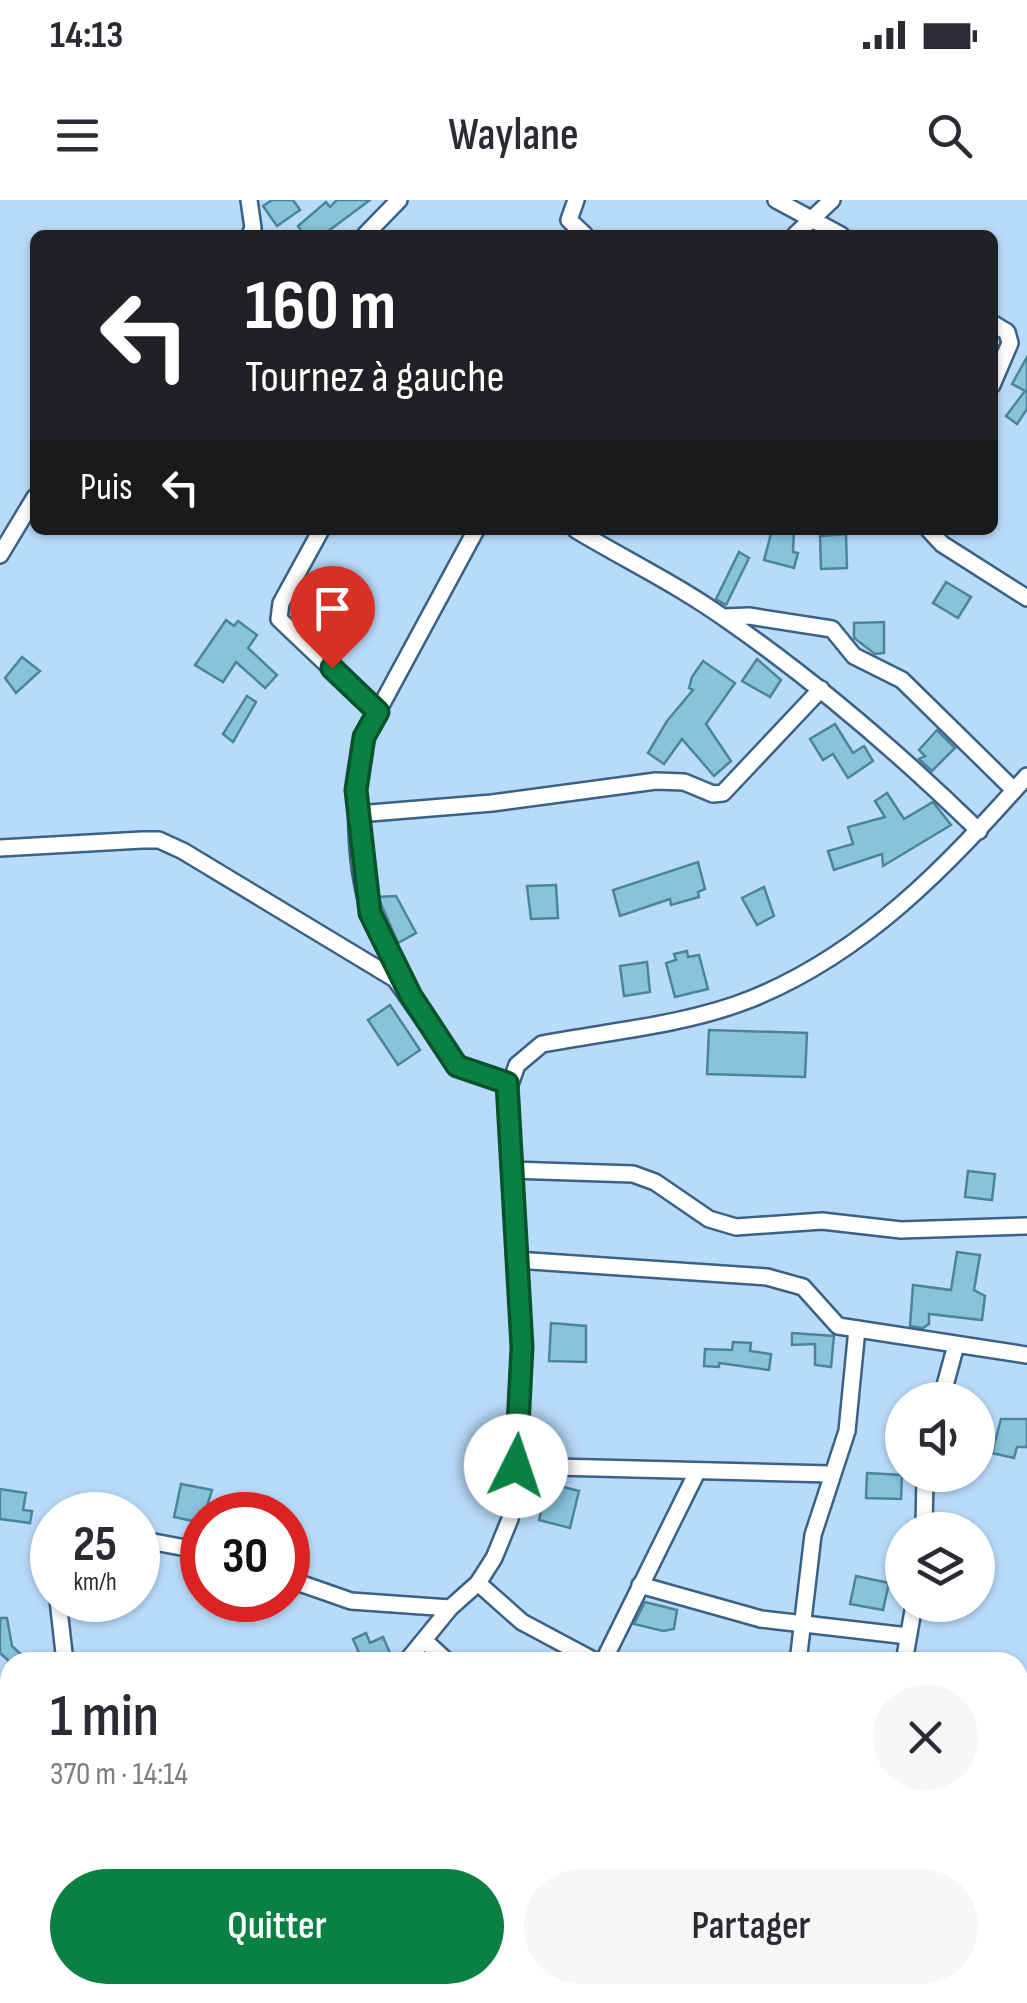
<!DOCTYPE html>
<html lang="fr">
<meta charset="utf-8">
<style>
:root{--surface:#fff;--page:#f7f7f7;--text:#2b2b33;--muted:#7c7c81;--accent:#0b8043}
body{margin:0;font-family:"Sofia Sans Condensed",sans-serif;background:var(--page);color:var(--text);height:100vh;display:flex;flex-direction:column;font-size:38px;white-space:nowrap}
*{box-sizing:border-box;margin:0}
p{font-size:32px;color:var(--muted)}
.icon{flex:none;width:55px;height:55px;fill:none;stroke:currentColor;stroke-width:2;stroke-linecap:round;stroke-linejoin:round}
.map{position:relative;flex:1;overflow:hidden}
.drawer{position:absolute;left:0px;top:1452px;width:1028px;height:352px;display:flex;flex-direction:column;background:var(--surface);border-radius:30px 30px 0 0;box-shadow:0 2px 8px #0004}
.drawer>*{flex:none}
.banner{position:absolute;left:30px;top:30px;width:968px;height:305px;border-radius:15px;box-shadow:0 2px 8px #0004;background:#202124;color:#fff;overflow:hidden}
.buttons{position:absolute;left:885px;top:1182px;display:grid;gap:20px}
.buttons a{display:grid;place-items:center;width:110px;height:110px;border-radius:50%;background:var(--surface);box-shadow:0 2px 8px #0004;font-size:50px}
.speed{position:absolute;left:30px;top:1292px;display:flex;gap:20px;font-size:50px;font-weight:700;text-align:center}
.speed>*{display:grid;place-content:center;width:130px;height:130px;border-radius:50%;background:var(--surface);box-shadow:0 2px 8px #0004;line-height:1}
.speed small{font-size:25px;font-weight:400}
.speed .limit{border:15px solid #d22;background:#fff;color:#111}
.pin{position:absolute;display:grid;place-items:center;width:85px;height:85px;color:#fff;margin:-102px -42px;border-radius:50% 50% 50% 0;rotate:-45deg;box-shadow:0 0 10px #0007}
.pin .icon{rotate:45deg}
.me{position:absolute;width:110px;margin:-55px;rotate:4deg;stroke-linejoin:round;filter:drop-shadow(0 0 8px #0008)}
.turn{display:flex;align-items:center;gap:35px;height:210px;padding:0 50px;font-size:45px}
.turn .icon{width:130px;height:130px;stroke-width:2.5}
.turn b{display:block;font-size:70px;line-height:85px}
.then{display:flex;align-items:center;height:95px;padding:0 50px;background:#0003;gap:20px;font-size:38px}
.round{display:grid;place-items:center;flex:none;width:105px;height:105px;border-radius:52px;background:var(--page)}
.summary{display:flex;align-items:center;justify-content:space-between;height:170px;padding:0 50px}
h1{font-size:60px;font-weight:600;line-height:75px}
.button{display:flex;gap:20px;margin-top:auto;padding:20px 50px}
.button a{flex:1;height:115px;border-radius:60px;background:var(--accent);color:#fff;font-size:40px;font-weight:600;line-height:115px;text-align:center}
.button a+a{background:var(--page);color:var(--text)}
.status{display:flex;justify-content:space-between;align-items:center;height:70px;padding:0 50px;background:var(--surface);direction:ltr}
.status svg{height:28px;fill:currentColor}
header{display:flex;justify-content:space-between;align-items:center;height:130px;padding:0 50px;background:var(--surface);font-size:45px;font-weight:600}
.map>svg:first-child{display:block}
</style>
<div class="status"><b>14:13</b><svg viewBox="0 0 49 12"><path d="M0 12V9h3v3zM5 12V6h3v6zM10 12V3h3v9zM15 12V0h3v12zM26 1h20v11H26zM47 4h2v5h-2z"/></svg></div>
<header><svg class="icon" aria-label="menu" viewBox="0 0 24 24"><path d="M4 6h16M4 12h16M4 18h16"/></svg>Waylane<svg class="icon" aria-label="search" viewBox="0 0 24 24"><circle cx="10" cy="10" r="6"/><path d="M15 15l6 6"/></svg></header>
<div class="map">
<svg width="1027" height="1803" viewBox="0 0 1027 1803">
<rect width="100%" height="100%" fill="#b9dbfb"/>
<g fill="#88c3dc" stroke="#4b859d" stroke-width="2.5">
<polygon points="272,0 293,0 300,10 277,26 263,6"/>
<polygon points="337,0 370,0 323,35 304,35 298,26 326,2 330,7"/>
<polygon points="1027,157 1027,209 1017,224 1006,216 1025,191 1012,184"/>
<polygon points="772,330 794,330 793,352 798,353 794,368 764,360"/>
<polygon points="846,334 847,368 821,369 820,336"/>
<polygon points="739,352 749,358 726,405 716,399"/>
<polygon points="946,382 971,397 958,418 933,403"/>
<polygon points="226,420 234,426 238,421 257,435 248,448 277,475 265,488 236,462 223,482 195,465"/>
<polygon points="884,422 884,453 875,454 854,438 854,423"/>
<polygon points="22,457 40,471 16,493 5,478"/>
<polygon points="757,459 781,480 770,497 742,481"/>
<polygon points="703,461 735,483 706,524 731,561 714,576 682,539 664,564 648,553 667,521 693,490 689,488 692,477"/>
<polygon points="247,496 256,502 233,542 223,534"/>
<polygon points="835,524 853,553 864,546 873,561 848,578 833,554 823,560 810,539"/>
<polygon points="937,530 955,548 932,571 919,559 925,556 919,550"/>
<polygon points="887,593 904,619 933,602 951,625 883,666 882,654 834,670 828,651 853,644 848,627 885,617 875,601"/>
<polygon points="698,662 705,689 698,692 699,697 671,705 670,699 620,716 613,690"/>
<polygon points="556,685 558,718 531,719 527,686"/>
<polygon points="764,687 774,716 757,725 742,698"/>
<polygon points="396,696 416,733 398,743 378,697"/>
<polygon points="687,751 688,757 699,755 708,789 675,797 666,763 676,760 674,754"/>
<polygon points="647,762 650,792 624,796 620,766"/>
<polygon points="390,805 420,850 398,865 368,820"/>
<polygon points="709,830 807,833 805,877 707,874"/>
<polygon points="968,971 995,974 992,1000 965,997"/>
<polygon points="957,1052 980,1055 974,1090 985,1096 982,1120 929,1114 929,1124 923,1128 910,1126 913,1085 951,1090"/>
<polygon points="551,1123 586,1126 586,1162 549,1161"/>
<polygon points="792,1133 834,1136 831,1167 815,1165 815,1144 792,1145"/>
<polygon points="733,1142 751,1143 750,1151 771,1154 769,1170 719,1163 719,1167 704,1166 705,1149 732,1150"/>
<polygon points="1001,1219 1027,1219 1027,1247 1017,1247 1014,1258 992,1253"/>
<polygon points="867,1273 902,1275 901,1299 866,1298"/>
<polygon points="548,1283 579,1291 570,1328 539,1320"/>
<polygon points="181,1284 212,1290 202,1323 174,1317"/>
<polygon points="0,1289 26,1293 23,1310 32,1311 30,1323 0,1319"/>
<polygon points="856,1376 889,1383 883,1410 850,1404"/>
<polygon points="645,1402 677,1410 674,1429 663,1431 634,1424"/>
<polygon points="0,1418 7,1418 12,1446 29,1462 10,1462 0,1453"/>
<polygon points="366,1433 370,1443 383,1437 394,1462 363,1462 353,1439"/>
</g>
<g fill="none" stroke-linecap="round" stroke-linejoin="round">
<g stroke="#3b6284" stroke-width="20">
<g id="street">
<polyline points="249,0 253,28 250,35"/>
<polyline points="576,0 569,20 585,35"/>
<polyline points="776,0 841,35"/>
<polyline points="365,35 399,0"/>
<polyline points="795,35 832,0"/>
<polyline points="992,123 1007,132 1010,143 992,185"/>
<polyline points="321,330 281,403 279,419 377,512"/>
<path d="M576 330C626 360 680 386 727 420 818 483 900 554 979 631"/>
<polyline points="929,330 942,344 1027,398"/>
<polyline points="0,355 35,297"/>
<polyline points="724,417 749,416 832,429 854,456 902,480 1014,590"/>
<polyline points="358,614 492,603 656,581 684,582 713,594 723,593 821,489"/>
<polyline points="0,648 142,640 159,640 183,651 395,779 457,866 507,883"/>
<path d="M407 787C394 762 377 736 369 709 354 662 353 585 364 537L476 330"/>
<polyline points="510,970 633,974 655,982 709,1019 736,1027 822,1021 901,1030 1027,1026"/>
<polyline points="516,1060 767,1077 803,1087 838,1126 1027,1155"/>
<polyline points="941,1200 956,1145"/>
<polyline points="516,1266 830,1274"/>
<polyline points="924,1330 925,1275"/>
<polyline points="138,1339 202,1351"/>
<path d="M288 1379 351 1401 450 1408 478 1383 494 1358 510 1319 516 1266 522 1147 506 896 517 865 542 844C610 831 686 825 751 799 865 753 947 666 1027 576"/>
<polyline points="478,1383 522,1422 597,1462"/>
<polyline points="640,1385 761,1419 908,1436"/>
<polyline points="58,1400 65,1462"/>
<polyline points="425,1441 448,1462"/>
<polyline points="406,1462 450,1408"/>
<polyline points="603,1462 697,1272"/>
<polyline points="798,1462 813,1335 847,1231 857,1129"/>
<polyline points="904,1462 914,1405"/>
<polyline points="1018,1607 1027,1613"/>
<polyline points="0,1678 10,1677"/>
<polyline points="401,1795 406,1803"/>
<polyline points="152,1803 156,1795"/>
<polyline points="199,1803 245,1795"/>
<polyline points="682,1803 689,1795"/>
</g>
</g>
<use href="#street" stroke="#fff" stroke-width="15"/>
</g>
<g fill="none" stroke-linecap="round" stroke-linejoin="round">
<g stroke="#07532c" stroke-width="25">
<polyline id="route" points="332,468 378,512 364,537 356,590 370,713 411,796 457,866 507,883 522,1147 516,1266"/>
</g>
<use href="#route" stroke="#0b8043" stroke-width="18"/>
</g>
</svg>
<div class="buttons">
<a><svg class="icon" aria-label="sound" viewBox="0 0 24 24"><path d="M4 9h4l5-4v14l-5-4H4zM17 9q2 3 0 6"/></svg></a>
<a><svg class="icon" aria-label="layers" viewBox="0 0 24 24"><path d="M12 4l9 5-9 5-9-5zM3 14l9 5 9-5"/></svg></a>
</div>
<div class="speed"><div>25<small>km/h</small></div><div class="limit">30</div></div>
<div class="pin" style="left:332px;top:468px;background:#d93025"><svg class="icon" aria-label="arrive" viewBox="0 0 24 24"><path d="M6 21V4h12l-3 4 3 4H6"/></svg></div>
<svg class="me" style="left:516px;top:1266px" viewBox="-20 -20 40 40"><circle r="19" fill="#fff"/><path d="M0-13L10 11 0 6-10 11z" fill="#0b8043"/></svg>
<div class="banner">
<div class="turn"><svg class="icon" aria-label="left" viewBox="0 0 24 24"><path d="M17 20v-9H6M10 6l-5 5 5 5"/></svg><div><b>160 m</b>Tournez à gauche</div></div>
<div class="then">Puis<svg class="icon" aria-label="left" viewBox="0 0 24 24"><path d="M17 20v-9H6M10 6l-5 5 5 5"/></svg></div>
</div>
<section class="drawer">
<div class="summary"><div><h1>1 min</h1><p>370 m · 14:14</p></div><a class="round"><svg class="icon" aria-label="close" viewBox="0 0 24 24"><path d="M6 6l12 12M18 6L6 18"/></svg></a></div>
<div class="button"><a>Quitter</a><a>Partager</a></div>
</section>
</div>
